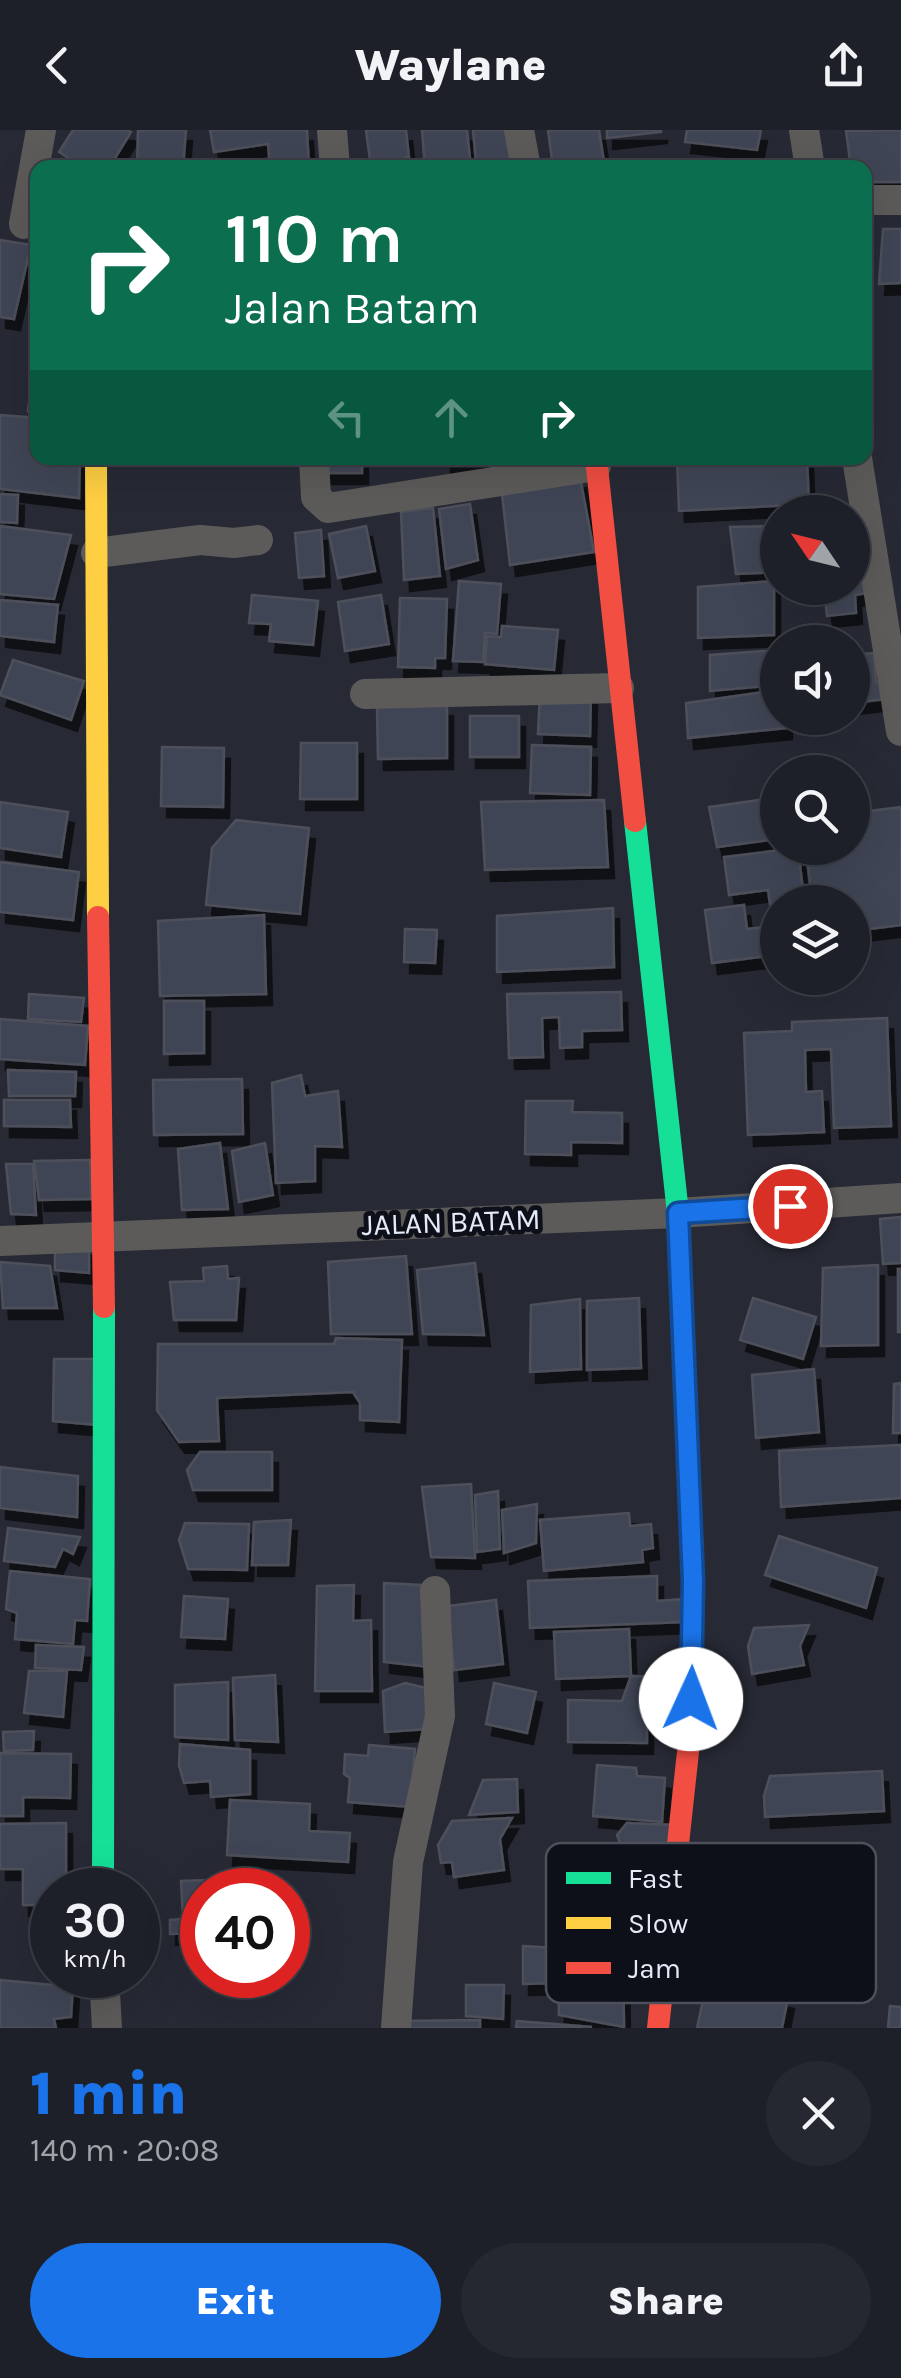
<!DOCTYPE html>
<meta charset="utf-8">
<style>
:root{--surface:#1d2028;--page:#252830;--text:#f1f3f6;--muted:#a0a3a8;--line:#3b3e45;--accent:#1a73e8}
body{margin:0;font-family:Karla,sans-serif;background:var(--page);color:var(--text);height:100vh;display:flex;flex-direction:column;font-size:38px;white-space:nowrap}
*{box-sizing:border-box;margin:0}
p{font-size:32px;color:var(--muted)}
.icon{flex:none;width:55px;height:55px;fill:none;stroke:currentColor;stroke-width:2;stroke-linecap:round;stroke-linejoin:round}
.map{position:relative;height:1898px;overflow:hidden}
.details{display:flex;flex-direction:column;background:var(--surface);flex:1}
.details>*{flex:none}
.top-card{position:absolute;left:30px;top:30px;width:842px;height:305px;border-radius:20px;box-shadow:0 10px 40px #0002,0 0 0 2px var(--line);background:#0b6e4f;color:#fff;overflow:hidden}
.needle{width:65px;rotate:305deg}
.controls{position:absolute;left:760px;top:365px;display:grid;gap:20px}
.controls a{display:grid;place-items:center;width:110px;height:110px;border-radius:50%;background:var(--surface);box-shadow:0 10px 40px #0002,0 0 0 2px var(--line);font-size:50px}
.speed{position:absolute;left:30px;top:1738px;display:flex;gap:20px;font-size:50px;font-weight:700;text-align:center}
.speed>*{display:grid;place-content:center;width:130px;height:130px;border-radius:50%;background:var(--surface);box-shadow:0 10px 40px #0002,0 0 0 2px var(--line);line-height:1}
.speed small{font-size:25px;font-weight:400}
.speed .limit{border:15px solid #d22;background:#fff;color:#111}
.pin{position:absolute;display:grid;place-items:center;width:85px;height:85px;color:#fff;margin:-42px;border:5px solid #fff;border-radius:50%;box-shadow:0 2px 10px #0007}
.me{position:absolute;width:110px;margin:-55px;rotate:2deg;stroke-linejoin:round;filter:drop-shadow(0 0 8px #0008)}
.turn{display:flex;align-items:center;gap:35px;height:210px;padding:0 30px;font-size:45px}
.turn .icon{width:130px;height:130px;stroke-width:2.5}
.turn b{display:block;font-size:70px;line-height:85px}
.lanes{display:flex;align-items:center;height:95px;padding:0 30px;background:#0003;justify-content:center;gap:50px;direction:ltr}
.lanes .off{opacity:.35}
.round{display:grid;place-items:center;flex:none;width:105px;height:105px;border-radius:52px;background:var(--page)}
.summary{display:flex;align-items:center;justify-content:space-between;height:170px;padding:0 30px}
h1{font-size:60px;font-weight:800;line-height:75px;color:var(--accent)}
.primary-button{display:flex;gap:20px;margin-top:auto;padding:20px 30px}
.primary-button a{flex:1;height:115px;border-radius:60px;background:var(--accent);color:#fff;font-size:40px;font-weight:800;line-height:115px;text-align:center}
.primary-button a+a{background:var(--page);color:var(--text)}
header{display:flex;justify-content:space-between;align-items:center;height:130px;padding:0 30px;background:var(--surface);font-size:45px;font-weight:800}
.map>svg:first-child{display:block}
</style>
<header><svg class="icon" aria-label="back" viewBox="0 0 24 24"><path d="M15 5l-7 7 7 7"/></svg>Waylane<svg class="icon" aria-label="share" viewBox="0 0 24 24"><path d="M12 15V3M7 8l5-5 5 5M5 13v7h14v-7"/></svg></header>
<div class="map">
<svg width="901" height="1898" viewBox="0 0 901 1898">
<defs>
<filter id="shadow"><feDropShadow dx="6" dy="11" stdDeviation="0" flood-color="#0009"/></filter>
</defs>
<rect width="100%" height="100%" fill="#272a35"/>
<g fill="#414555" stroke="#4e505a" stroke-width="2.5" filter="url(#shadow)">
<polygon points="73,0 128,0 131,2 109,38 83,38 59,22"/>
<polygon points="138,0 186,0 183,38 137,38"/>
<polygon points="210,0 307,0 309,38 270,38 268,14 214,22"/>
<polygon points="366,0 406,0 409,27 371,38"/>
<polygon points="422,0 467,0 471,38 425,38"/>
<polygon points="473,0 515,0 520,29 476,33"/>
<polygon points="548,0 599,0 605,38 553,38"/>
<polygon points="607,0 661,0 661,2 607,8"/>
<polygon points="687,0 761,0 757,20 685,12"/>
<polygon points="901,0 901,52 865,52 865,38 851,38 846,1"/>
<polygon points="883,99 901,99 901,153 879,154"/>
<polygon points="0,110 31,115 14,189 0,187"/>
<polygon points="32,247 38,248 38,281 28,281"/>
<polygon points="0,285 38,288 38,328 80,328 79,368 0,359"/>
<rect x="323" y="328" width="39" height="15"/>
<polygon points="445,328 481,328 481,333 445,334"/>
<polygon points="677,328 807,328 809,374 679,381"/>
<polygon points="580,347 594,422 510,435 502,364"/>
<polygon points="0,364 18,365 17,393 0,392"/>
<polygon points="470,374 478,430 446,439 439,379"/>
<polygon points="433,378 440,446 404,450 401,382"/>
<polygon points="0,396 71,405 54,469 0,464"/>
<polygon points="366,396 375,441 338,448 329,404"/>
<polygon points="778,396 778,442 736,444 730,397"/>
<polygon points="866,396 870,433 852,435 852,398"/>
<polygon points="321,400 324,446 299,448 295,403"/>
<polygon points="871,438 873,462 855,465 856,483 827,486 824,458 852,458 852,440"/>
<polygon points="459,451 501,454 497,504 485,503 483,532 453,531"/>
<polygon points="774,451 774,505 698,508 698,457"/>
<polygon points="252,465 318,471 313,515 269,511 271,494 249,493"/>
<polygon points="381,465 389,514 345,521 338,472"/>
<polygon points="400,468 447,469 445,528 435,528 435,538 398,537"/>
<polygon points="0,470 58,475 54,512 0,506"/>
<polygon points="502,496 558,500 554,540 485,534 487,506 501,507"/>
<polygon points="778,520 778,555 710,561 710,525"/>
<polygon points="874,523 876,552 885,551 887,569 852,573 852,525"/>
<polygon points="13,530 84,551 71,590 0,565"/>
<polygon points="778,560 778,588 786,588 786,598 688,608 686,573"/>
<polygon points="540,563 591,564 590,606 538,604"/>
<polygon points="447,575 447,628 378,629 377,577"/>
<rect x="470" y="586" width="49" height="41"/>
<polygon points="301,613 357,613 357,669 300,669"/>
<polygon points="532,615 591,617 590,665 530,663"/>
<polygon points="162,617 224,618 223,677 161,676"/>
<polygon points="774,668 778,709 717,717 709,677"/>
<polygon points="604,670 608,737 485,740 481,672"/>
<polygon points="0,672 68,682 61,727 0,718"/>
<polygon points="901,677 901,795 853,801 852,772 812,772 806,718 852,718 852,683"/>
<polygon points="236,690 309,698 300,784 206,775 212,718"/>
<polygon points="798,718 804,769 770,774 768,760 729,765 724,727"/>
<polygon points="0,732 79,742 73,790 0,782"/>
<polygon points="744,775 747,799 764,797 768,826 712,833 705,780"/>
<polygon points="613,778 614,837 497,842 497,786"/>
<polygon points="264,785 266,864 160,866 158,791"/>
<polygon points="405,799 437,800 435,833 404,832"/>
<polygon points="621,862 622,900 582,901 582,917 560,918 559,887 542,888 543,927 509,928 507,864"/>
<polygon points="29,864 84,868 81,892 28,889"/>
<polygon points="164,871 204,871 204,923 164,924"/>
<polygon points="887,888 891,996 834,998 831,919 805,920 806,962 822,961 824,1002 748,1005 744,903 792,901 792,892"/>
<polygon points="0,889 88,896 85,935 0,929"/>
<polygon points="8,940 76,942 75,966 9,966"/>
<polygon points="301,945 305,966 338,961 342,1017 315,1016 315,1051 276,1053 272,953"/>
<polygon points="242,949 243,1004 154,1005 153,950"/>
<polygon points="4,970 70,970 71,997 4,996"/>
<polygon points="526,971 573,971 572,982 622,983 622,1013 571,1012 571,1025 525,1024"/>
<polygon points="220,1013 228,1079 182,1080 178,1019"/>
<polygon points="265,1013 273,1065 239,1072 232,1021"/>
<polygon points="90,1030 91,1069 39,1070 34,1031"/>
<polygon points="6,1034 33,1034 36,1085 11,1084"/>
<polygon points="901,1087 901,1133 883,1134 880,1089"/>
<polygon points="89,1115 89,1143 55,1140 55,1116"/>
<polygon points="406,1126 412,1204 331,1204 328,1132"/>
<polygon points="0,1132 50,1136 57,1178 3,1178"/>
<polygon points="475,1133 484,1205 423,1204 417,1140"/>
<polygon points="878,1135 878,1215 821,1216 823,1138"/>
<polygon points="227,1136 228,1149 239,1148 236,1190 174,1190 170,1152 204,1151 203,1138"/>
<rect x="898" y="1139" width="3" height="63"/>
<polygon points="639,1168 641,1238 587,1240 587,1171"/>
<polygon points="753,1168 816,1187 803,1229 740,1210"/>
<polygon points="580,1169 581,1239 530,1242 531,1175"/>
<polygon points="336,1208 402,1210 399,1292 360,1290 360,1273 353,1262 217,1268 219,1311 179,1312 157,1280 158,1214 334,1214"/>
<polygon points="54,1229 99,1229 97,1295 53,1291"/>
<polygon points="814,1239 819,1302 756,1308 752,1245"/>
<polygon points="901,1253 901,1303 893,1303 894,1254"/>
<polygon points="901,1315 901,1368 781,1377 779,1321"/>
<polygon points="200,1322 272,1322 272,1360 193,1360 187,1340"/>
<polygon points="0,1337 78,1346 77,1387 0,1378"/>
<polygon points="471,1354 475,1428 431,1427 422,1357"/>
<polygon points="498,1361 500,1419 477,1422 475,1365"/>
<polygon points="537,1374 536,1413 504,1423 502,1380"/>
<polygon points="629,1383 630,1396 651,1394 653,1418 642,1420 643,1432 544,1441 540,1390"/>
<polygon points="291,1390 288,1435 252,1435 254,1392"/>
<polygon points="185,1393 249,1394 247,1440 188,1439 179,1410"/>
<polygon points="8,1398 80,1407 73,1424 63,1419 55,1437 4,1431"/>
<polygon points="779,1406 877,1438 866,1478 765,1445"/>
<polygon points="10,1441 90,1449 87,1491 75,1490 73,1514 15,1509 17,1483 6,1479"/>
<polygon points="657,1446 657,1471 683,1469 684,1492 530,1498 528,1451"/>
<polygon points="384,1453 421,1455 431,1537 384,1532"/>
<polygon points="354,1455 353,1491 371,1490 372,1561 315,1561 317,1456"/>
<polygon points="184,1466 228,1469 225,1509 181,1507"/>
<polygon points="496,1470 503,1534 454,1540 448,1476"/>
<polygon points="809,1495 800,1516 804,1535 752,1544 748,1516 754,1498"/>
<polygon points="629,1499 631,1546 556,1549 554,1502"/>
<polygon points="36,1515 84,1517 81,1540 35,1538"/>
<polygon points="29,1541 67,1541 63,1587 24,1583"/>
<polygon points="275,1545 278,1612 235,1610 233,1548"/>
<polygon points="631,1546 684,1547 671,1576 647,1576 647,1613 568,1612 568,1570 622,1571"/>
<polygon points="228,1552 228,1610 175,1607 175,1555"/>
<polygon points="405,1553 426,1558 428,1599 385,1602 383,1561"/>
<polygon points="494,1553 536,1562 527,1603 486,1594"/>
<polygon points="34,1601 33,1620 4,1621 3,1602"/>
<polygon points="180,1614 250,1620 250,1664 211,1667 210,1651 184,1653 179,1635"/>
<polygon points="369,1615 415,1619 410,1677 348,1672 350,1648 344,1644 345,1624 368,1626"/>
<polygon points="0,1623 71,1624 70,1668 23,1667 23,1686 0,1686"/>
<polygon points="597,1635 636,1638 637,1646 665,1648 662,1692 593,1686"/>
<polygon points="882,1641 884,1681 765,1687 764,1666 770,1646"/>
<polygon points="517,1649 518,1682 469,1685 483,1650"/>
<polygon points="230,1670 310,1674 309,1701 350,1703 348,1732 227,1725"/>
<polygon points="512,1688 500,1709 504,1740 454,1747 452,1732 441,1733 438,1715 452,1691"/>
<polygon points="66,1693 66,1760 52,1760 52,1775 23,1775 23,1739 0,1739 0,1694"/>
<polygon points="627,1693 675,1695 670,1730 624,1724 617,1705"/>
<polygon points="243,1749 243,1760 256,1760 202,1760 202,1803 170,1804 170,1790 183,1789 181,1751"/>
<polygon points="523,1816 623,1822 624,1897 559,1885 558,1853 523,1854"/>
<polygon points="0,1850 73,1857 71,1887 54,1889 56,1898 0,1898"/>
<polygon points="707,1852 788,1868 782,1898 697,1898"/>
<polygon points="466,1855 504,1855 503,1889 466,1886"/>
<polygon points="890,1876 901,1877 901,1898 888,1898"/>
<polygon points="480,1890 480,1898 398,1898 398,1891"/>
<polygon points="517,1891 592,1897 516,1898"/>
</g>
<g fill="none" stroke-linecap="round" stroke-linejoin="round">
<g stroke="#5d5b5a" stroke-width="30">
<polyline points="332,0 335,38"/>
<polyline points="519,0 526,38"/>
<polyline points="804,0 810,38"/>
<polyline points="865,70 901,70"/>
<polyline points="24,94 41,0"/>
<polyline points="314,328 316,367 328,378 596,336"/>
<polyline points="857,328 901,601"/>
<polyline points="96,423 200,410 234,413 258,410"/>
<polyline points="365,564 619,558"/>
<polyline points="0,1111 678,1083 901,1068"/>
<polyline points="104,1845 107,1898"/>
<polyline points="396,1898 408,1732 440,1586 435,1461"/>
</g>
<g stroke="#16e098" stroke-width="22">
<polyline points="635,691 678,1083 693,1470"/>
<polyline points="103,1760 104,1177"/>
</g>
<polyline stroke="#ffcf43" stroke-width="22" points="96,328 98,787"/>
<g stroke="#f24e42" stroke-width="22">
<polyline points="596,328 635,691"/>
<polyline points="98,787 104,1177"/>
<polyline points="658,1898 688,1622 693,1470"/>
</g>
</g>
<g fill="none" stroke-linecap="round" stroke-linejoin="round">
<g stroke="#114b97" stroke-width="25">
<polyline id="route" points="691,1569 693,1451 678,1083 790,1076"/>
</g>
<use href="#route" stroke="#1a73e8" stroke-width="18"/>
</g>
<g text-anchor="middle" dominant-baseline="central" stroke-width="10" stroke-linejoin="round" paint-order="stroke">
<g font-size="30" fill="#e5eaf8" stroke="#0d1019">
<text transform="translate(451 1092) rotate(-2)">JALAN BATAM</text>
</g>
</g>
<rect x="546" y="1713" width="330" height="160" rx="15" fill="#0d1019" stroke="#4e515c" stroke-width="2.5"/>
<rect x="566" y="1742" width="45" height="12" fill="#16e098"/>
<rect x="566" y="1787" width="45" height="12" fill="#ffcf43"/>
<rect x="566" y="1832" width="45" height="12" fill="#f24e42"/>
<g font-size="28" fill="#e5eaf8">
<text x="628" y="1758">Fast</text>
<text x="628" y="1803">Slow</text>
<text x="628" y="1848">Jam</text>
</g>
</svg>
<div class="controls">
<a><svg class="needle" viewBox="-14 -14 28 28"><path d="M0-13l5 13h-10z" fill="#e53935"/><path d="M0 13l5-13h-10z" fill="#a0a3a8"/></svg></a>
<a><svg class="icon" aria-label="sound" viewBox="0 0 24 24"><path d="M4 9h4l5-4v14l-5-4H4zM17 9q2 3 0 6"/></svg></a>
<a><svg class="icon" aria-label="search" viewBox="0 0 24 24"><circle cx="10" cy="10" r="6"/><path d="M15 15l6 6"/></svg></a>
<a><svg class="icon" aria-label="layers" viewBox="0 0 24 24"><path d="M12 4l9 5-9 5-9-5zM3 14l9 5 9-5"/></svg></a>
</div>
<div class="speed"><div>30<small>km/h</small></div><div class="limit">40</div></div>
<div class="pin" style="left:790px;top:1076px;background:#d93025"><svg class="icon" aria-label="arrive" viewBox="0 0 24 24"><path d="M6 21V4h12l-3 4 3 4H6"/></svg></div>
<svg class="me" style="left:691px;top:1569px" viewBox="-20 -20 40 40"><circle r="19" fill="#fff"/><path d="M0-13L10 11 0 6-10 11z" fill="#1a73e8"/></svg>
<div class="top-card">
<div class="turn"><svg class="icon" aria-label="right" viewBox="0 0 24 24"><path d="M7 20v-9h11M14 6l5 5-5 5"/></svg><div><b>110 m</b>Jalan Batam</div></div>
<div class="lanes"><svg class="icon off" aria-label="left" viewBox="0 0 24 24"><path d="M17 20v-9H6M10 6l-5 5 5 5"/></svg><svg class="icon off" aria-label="ahead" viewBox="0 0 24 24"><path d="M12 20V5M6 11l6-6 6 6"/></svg><svg class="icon" aria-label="right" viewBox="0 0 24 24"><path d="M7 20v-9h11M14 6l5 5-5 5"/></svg></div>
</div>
</div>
<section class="details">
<div class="summary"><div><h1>1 min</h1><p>140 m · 20:08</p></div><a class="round"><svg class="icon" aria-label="close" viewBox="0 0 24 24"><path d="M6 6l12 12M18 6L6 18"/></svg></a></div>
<div class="primary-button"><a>Exit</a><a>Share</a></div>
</section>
